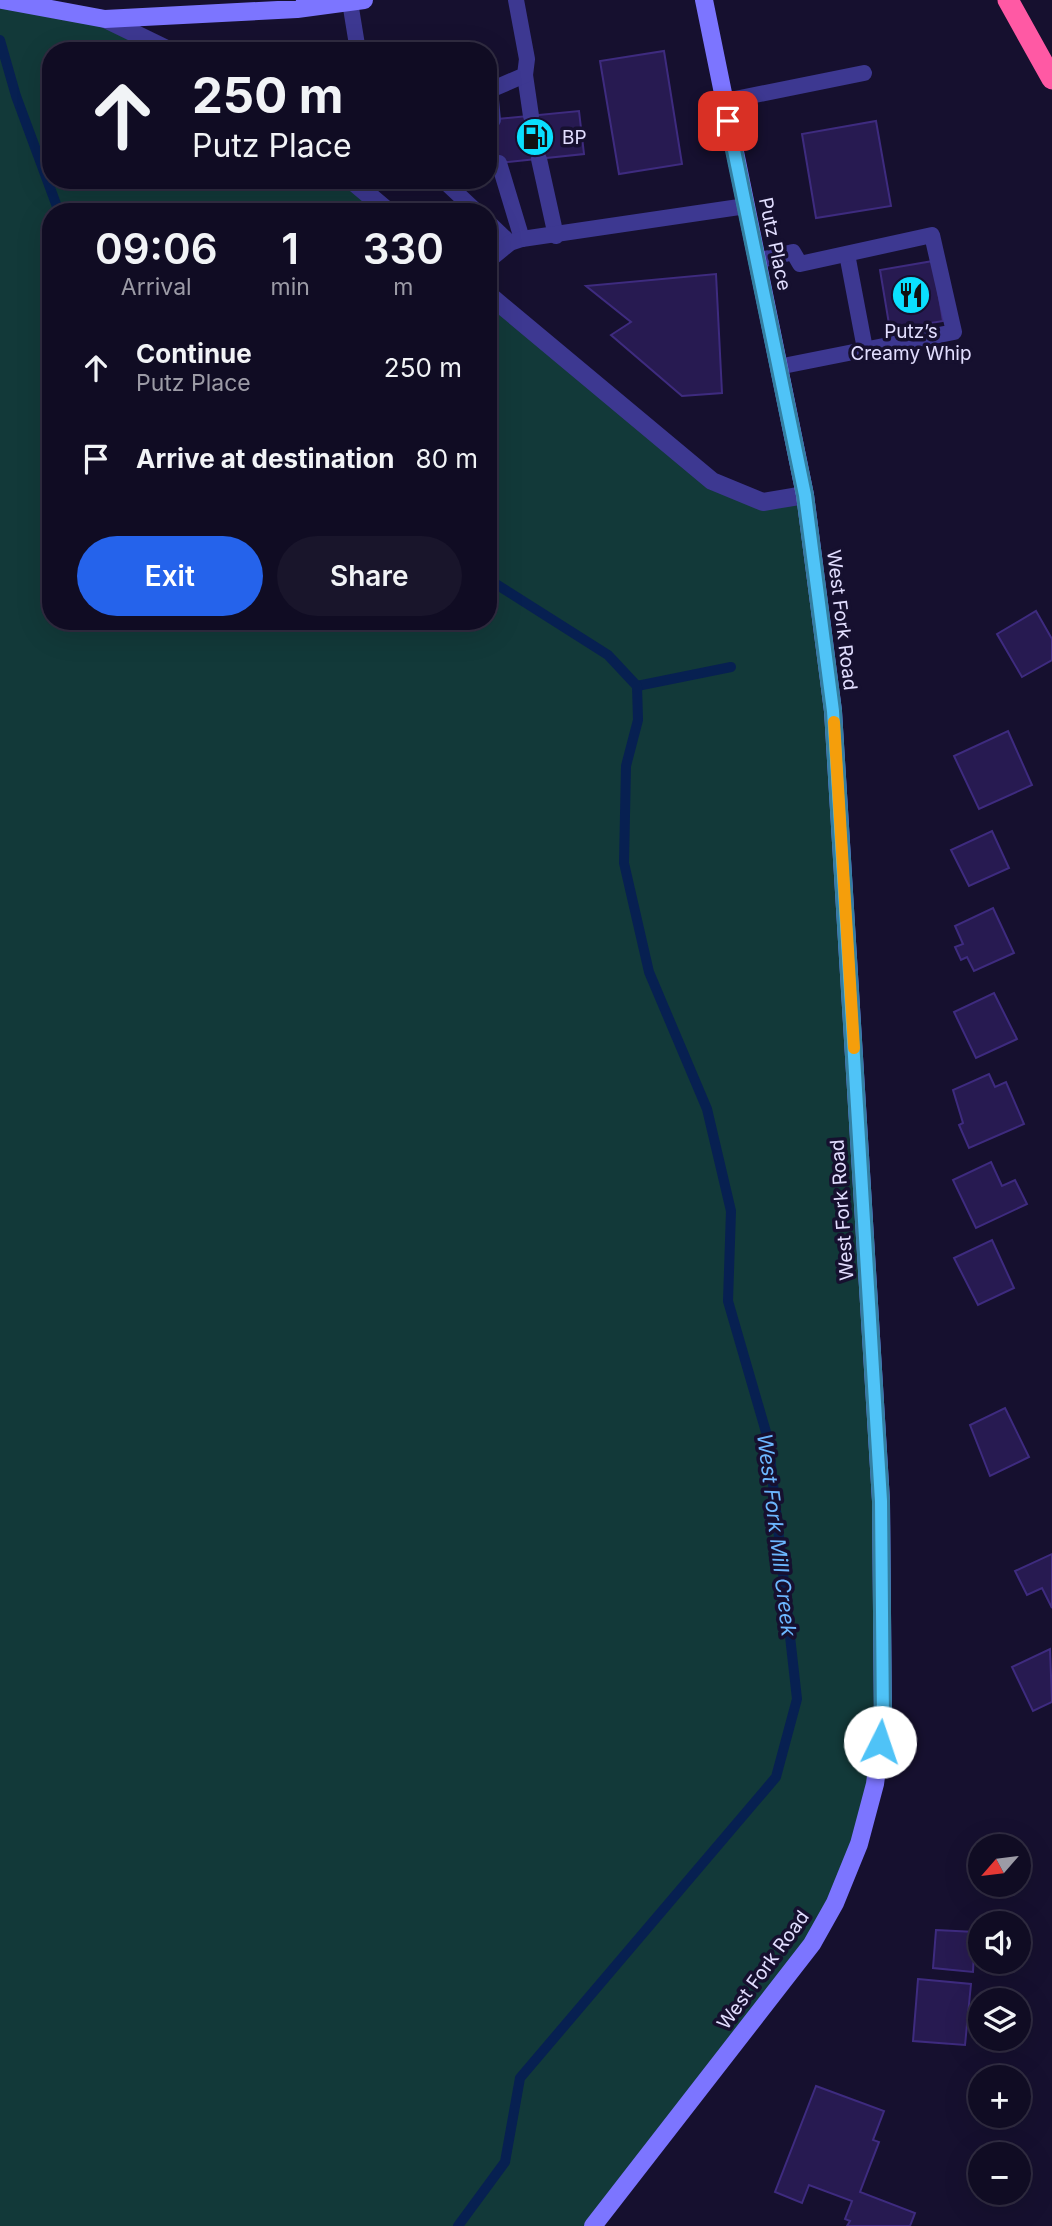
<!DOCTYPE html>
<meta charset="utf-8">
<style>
:root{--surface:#100c23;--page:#19152b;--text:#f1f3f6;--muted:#9c9ba6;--line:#302c41;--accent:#2563eb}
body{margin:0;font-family:Inter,sans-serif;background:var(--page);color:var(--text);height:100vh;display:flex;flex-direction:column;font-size:26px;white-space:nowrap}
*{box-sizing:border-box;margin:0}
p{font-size:23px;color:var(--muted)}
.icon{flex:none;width:38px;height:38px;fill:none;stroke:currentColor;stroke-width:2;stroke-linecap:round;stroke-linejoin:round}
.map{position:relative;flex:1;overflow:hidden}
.drawer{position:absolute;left:42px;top:203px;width:455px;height:427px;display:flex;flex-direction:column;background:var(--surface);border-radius:28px;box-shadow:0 7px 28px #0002,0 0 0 2px var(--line)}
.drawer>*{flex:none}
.guide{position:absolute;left:42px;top:42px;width:455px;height:147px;border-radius:28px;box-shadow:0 7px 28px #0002,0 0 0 2px var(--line);background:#100c23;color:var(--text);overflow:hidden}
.needle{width:46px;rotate:242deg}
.buttons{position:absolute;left:968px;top:1834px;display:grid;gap:14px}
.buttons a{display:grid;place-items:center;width:63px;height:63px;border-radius:50%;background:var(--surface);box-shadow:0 7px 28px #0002,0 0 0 2px var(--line);font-size:35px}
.pin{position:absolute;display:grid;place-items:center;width:60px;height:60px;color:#fff;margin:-30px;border-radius:14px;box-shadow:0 4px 10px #0006}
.me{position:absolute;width:77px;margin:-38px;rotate:4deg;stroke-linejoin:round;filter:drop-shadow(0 0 5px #0008)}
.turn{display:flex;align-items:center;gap:24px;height:147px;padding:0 35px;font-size:32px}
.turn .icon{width:91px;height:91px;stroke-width:2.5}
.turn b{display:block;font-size:49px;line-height:60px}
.eta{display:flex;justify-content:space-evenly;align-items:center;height:119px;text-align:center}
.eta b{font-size:42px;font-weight:600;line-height:49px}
.button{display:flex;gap:14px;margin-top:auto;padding:14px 35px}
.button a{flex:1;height:80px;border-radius:42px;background:var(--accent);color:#fff;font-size:28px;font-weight:600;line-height:80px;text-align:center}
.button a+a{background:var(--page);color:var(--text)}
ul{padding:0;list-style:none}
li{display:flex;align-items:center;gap:21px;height:91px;padding:0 35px}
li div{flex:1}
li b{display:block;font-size:26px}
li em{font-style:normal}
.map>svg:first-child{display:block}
</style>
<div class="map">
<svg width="1052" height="2226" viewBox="0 0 1052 2226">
<rect width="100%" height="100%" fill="#16102f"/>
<polygon fill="#123939" points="0,0 105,19 171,51 51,51 51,180 351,180 389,212 51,212 51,621 488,621 488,294 712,481 763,502 805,495 833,711 881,1501 883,1722 835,1903 593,2226 0,2226"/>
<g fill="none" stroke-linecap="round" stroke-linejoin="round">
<g stroke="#072051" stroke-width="10">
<polyline points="0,40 16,96 59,212"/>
<polyline points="637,686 731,667"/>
<polyline points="458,2226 505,2162 520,2078 776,1777 797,1699 768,1439 728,1301 731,1211 707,1109 649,972 624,863 626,766 638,720 637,686 608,655 488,579"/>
</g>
</g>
<g fill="#271a51" stroke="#3e2b7f" stroke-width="2">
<polygon points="664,51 682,164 619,174 600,61"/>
<polygon points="579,111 584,154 488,164 488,120"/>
<polygon points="876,121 891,206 816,218 802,134"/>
<polygon points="933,261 943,321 890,330 880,270"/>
<polygon points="716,274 722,393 682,396 611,335 631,322 586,286"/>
<polygon points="1036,611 1052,639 1052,660 1022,677 997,634"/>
<polygon points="1008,731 1032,785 979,809 954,756"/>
<polygon points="992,831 1009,868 969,886 951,850"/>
<polygon points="993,908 1014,953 974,971 967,957 961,960 955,947 963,944 955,926"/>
<polygon points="994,993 1017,1039 976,1058 954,1012"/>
<polygon points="989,1074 995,1087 1006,1082 1024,1124 969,1148 959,1125 963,1123 953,1090"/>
<polygon points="991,1162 1002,1186 1015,1180 1027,1204 976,1228 953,1180"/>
<polygon points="992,1240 1014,1288 978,1305 954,1258"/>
<polygon points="1005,1408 1029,1457 990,1476 970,1425"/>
<polygon points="1052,1554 1052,1608 1042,1588 1027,1595 1015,1571"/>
<polygon points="1050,1649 1052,1702 1033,1711 1012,1667"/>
<polygon points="936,1930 975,1932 973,1972 933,1968"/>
<polygon points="918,1979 971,1984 965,2045 913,2041"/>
<polygon points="816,2086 884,2111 873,2140 879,2142 860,2192 915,2213 910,2226 847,2226 850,2221 845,2219 852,2201 809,2185 802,2203 775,2192"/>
</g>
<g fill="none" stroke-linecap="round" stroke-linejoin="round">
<g stroke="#3d3891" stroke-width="16">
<polyline points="350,2 358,51"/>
<polyline points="525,75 531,116"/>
<polyline points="490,90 493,120"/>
<polyline points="488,91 525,75 527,59 516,0"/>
<polyline points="725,101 864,73"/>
<polyline points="539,159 556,236"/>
<polyline points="499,163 522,239"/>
<polyline points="443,180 477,212"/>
<polyline points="488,222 510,243"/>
<polyline points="847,254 865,349"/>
<polyline points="488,261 510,243 522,239 746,206"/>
<polyline points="757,261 793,252 800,264 932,235 954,332 778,367"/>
</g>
<g stroke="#3d3891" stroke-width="18">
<polyline points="105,19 171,51"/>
<polyline points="351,180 389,212"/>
<polyline points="488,294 712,481 763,502 805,495"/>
</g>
<g stroke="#7c75ff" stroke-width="18">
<polyline points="2,0 105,19 297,9 364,0"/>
<polyline points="593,2226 812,1944 835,1903 859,1844 875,1784 883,1722 881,1501 833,711 805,495 704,0"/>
</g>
<polyline stroke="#ff59a4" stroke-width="21" points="1008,0 1052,79"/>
</g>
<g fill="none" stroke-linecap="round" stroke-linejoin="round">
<g stroke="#337fa1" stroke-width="18">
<polyline id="route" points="728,121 805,495 833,711 881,1501 883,1722 880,1742"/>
</g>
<use href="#route" stroke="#4fc3f7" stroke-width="12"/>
<polyline stroke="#f59e0b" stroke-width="12" points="834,722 854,1048"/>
</g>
<defs>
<g id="fuel-disc" transform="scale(2.0125)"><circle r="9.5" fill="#0ae0ff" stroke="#16102f"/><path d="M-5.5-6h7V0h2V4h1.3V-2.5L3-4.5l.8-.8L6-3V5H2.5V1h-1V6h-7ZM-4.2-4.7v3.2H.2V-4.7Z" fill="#111"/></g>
<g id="restaurant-disc" transform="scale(2.0125)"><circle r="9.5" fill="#0ae0ff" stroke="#16102f"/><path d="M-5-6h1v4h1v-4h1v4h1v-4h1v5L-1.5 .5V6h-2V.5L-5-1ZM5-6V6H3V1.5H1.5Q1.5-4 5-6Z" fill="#111"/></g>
</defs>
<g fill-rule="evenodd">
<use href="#fuel-disc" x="535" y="137"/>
<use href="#restaurant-disc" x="911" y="295"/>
</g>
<g text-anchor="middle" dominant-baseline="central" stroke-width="7" stroke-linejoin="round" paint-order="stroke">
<g font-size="19" fill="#e2deff" stroke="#16102f" text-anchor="start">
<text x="562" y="137">BP</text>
<text x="911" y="331" text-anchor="middle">Putz’s<tspan x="911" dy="22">Creamy Whip</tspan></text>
</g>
<g font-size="19" fill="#e2deff" stroke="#16102f">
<text transform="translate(775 244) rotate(78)">Putz Place</text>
<text transform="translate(842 620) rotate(83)">West Fork Road</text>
<text transform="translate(842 1210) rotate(-94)">West Fork Road</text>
<text transform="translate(763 1970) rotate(-54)">West Fork Road</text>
</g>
<g font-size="21" font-style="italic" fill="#6cb7ff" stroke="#16102f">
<text transform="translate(777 1535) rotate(83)">West Fork Mill Creek</text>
</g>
</g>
</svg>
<div class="buttons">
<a><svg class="needle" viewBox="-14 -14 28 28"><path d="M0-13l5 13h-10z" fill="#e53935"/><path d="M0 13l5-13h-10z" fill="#9c9ba6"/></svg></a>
<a><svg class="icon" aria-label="sound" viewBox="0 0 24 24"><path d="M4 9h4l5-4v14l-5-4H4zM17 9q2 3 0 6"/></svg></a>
<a><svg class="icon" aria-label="layers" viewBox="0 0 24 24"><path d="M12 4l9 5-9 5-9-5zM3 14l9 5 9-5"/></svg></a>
<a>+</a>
<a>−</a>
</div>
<div class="pin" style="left:728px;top:121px;background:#d93025"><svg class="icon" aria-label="arrive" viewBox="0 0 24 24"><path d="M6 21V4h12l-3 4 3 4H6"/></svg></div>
<svg class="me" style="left:880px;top:1742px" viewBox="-20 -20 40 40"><circle r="19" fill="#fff"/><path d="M0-13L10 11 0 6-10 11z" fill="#4fc3f7"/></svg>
<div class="guide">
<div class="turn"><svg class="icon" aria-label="ahead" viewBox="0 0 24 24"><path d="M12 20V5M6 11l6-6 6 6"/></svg><div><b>250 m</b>Putz Place</div></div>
</div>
<section class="drawer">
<div class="eta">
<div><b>09:06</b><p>Arrival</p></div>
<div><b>1</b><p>min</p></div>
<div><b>330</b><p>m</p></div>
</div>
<ul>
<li><svg class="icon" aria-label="ahead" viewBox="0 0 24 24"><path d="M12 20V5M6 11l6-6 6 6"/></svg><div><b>Continue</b><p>Putz Place</p></div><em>250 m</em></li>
<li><svg class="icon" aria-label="arrive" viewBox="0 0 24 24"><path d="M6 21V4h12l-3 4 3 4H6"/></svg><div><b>Arrive at destination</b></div><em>80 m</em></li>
</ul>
<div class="button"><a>Exit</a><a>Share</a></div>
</section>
</div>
